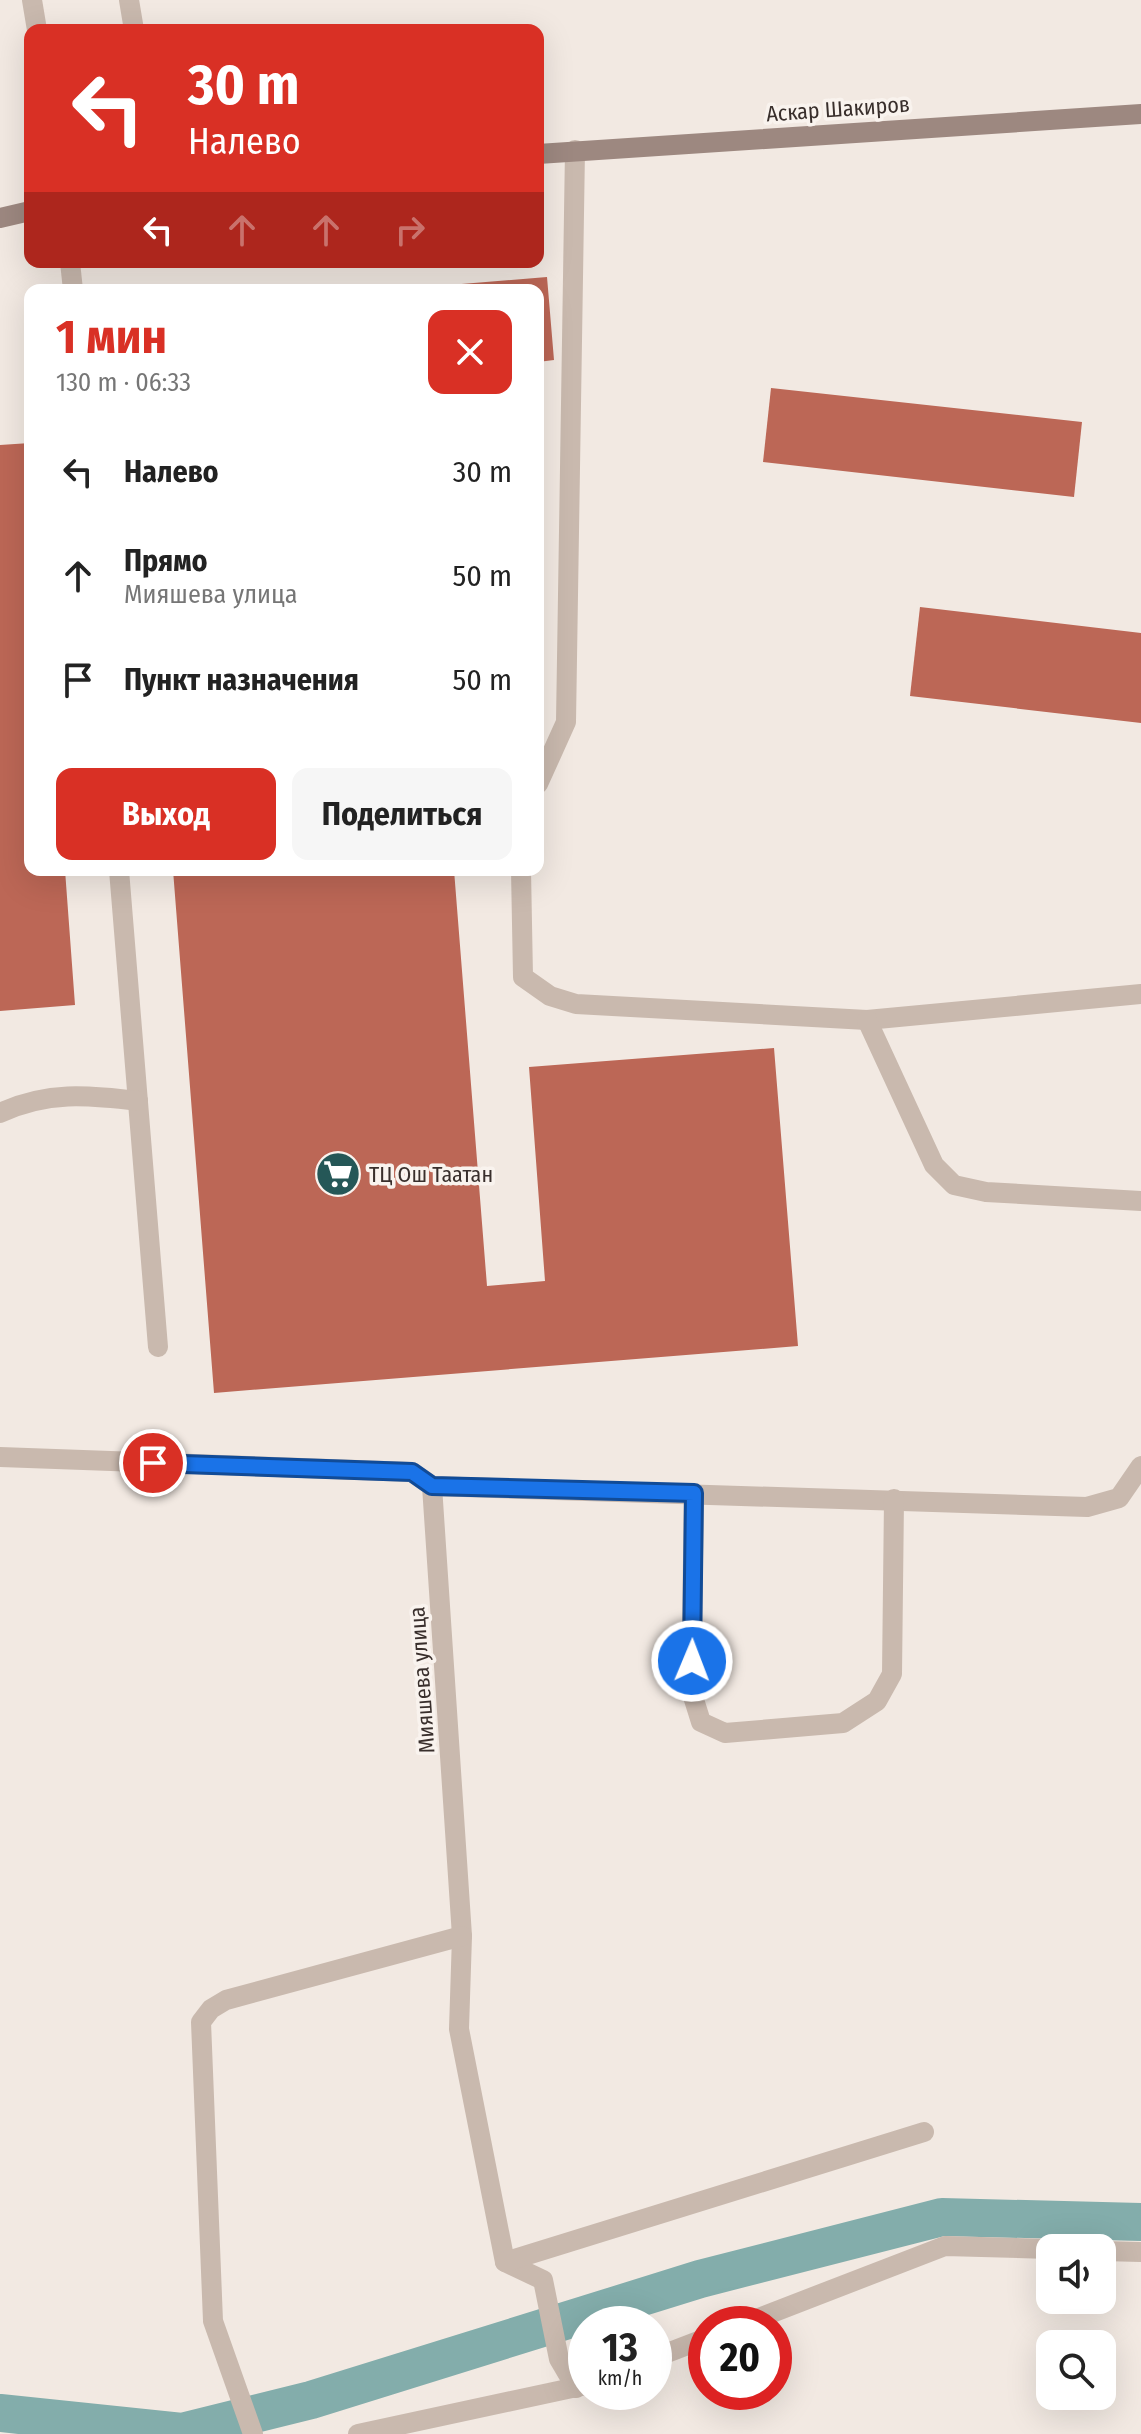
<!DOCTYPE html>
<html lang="ru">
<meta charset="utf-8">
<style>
:root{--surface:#fff;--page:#f6f6f6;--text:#222;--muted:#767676;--accent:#d93025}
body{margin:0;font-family:"Fira Sans Condensed",sans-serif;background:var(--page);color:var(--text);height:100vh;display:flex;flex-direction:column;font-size:30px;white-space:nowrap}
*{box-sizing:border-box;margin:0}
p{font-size:26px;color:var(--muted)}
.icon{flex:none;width:44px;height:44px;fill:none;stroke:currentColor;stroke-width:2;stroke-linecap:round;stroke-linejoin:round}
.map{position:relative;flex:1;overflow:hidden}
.details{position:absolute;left:24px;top:284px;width:520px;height:592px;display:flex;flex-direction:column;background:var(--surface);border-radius:16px;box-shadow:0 8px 32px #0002}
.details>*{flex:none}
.guide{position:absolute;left:24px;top:24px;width:520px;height:244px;border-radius:16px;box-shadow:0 8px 32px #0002;background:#d93025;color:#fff;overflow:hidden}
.buttons{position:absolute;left:1036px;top:2234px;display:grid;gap:16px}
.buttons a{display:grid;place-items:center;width:80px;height:80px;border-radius:16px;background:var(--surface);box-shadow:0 8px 32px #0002;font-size:40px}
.speed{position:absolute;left:568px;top:2306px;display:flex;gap:16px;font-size:40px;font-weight:700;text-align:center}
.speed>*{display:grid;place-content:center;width:104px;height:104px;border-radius:50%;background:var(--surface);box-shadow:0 8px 32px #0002;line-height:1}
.speed small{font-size:20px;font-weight:400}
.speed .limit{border:12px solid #d22;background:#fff;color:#111}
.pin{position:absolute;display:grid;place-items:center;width:68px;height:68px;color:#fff;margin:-34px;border:4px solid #fff;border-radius:50%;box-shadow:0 2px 8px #0007}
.me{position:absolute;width:88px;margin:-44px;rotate:1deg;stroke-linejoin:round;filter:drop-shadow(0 0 6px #0008)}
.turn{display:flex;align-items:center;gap:28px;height:168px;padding:0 32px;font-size:36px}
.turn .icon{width:104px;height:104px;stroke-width:2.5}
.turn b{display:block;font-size:56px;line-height:68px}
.lanes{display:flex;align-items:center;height:76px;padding:0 32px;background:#0003;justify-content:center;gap:40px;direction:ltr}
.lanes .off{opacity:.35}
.round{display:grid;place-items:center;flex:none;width:84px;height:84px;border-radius:16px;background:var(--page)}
.head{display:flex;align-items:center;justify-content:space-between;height:136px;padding:0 32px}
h1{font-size:48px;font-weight:700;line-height:60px;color:var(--accent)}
.cta{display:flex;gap:16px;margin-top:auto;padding:16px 32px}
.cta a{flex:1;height:92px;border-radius:16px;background:var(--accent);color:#fff;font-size:32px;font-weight:700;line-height:92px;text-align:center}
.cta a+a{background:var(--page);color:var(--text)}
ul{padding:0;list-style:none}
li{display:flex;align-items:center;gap:24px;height:104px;padding:0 32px}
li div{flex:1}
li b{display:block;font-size:30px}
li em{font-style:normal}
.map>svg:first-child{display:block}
</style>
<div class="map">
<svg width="1141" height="2434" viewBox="0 0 1141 2434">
<rect width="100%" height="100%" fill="#f2e9e2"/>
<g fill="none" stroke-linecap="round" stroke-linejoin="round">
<polyline stroke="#83adab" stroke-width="38" points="0,2413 182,2432 311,2400 700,2279 942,2217 1141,2222"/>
</g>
<g fill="#bc6756">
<polygon points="547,277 554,360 538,362 538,290 413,290 413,288"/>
<polygon points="771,388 1082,422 1074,497 763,462"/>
<polygon points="30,443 30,870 65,870 75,1005 0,1011 0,445"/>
<polygon points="920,607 1141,633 1141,723 910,696"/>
<polygon points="173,870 454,870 487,1286 545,1281 529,1067 774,1048 798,1346 214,1393"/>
</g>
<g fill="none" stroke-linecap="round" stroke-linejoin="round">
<g stroke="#c9b9ae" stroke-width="20">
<polyline points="32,0 37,30"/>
<polyline points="129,0 134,30"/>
<polyline points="70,262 73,290"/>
<polyline points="538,784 566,722 575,150"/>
<polyline points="119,870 158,1347"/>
<polyline points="521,870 523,977 550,996 576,1004 867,1020 1141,994"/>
<polyline points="867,1020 934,1165 954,1185 986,1192 1141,1201"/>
<path d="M0 1113C47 1091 88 1095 138 1101"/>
<polyline points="432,1486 1087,1507 1119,1498 1141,1466"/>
<polyline points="694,1493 691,1690 701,1722 725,1733 843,1723 877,1701 892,1674 894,1499"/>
</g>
<g stroke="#c9b9ae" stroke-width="20">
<polyline points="0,1457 412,1472 432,1486 462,1936 459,2029 505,2262 543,2280 559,2359 576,2388"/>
<polyline points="1102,2251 1141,2252"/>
<polyline points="505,2262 924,2132"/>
<polyline points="743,2324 945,2246 1050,2249"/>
<polyline points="654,2358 706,2338"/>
<polyline points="253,2434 213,2321 201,2022 211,2009 226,2000 462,1936"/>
<polyline points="358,2434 586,2385"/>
</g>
<g stroke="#9d8880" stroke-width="20">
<polyline points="538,154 1141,114"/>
<polyline points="0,218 30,211"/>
</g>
</g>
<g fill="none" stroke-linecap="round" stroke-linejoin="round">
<g stroke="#114b97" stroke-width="20">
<polyline id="route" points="153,1463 412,1472 432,1486 694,1493 692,1661"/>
</g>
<use href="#route" stroke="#1a73e8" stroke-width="14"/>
</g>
<defs>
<g id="supermarket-disc" transform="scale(2.3)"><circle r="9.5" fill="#255757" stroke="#f9f3ee"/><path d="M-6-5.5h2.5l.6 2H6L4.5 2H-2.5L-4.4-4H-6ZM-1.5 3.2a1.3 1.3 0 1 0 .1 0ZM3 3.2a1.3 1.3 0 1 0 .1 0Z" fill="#fff"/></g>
</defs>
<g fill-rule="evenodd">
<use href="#supermarket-disc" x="338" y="1174"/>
</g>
<g text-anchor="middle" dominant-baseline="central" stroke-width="7" stroke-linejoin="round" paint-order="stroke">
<g font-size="22" fill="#392f2c" stroke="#f9f3ee">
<text transform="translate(838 109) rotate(-4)">Аскар Шакиров</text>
<text transform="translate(422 1680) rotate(-94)">Мияшева улица</text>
</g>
<g font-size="22" fill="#392f2c" stroke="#f9f3ee" text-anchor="start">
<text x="369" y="1174">ТЦ Ош Таатан</text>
</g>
</g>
</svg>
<div class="buttons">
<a><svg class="icon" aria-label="sound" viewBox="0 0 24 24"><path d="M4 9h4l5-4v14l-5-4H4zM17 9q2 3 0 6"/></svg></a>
<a><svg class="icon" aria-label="search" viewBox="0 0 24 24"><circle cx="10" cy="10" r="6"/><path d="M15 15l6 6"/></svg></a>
</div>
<div class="speed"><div>13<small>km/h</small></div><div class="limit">20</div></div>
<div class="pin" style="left:153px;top:1463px;background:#d93025"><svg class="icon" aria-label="arrive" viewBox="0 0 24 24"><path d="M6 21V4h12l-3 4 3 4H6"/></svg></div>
<svg class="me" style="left:692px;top:1661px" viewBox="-20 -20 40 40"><circle r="17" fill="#1a73e8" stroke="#fff" stroke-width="3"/><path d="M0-11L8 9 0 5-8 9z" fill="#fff"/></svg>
<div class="guide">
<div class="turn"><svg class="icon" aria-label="left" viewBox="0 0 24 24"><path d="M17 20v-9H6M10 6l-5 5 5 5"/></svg><div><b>30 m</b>Налево</div></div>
<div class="lanes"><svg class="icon" aria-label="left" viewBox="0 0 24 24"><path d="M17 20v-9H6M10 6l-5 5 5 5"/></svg><svg class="icon off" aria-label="ahead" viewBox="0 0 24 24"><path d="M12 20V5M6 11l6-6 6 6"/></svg><svg class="icon off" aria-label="ahead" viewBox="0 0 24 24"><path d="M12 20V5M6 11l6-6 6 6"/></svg><svg class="icon off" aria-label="right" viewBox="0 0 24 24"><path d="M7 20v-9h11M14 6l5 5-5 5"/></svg></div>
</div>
<section class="details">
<div class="head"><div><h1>1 мин</h1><p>130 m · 06:33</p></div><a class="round" style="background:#d93025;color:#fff"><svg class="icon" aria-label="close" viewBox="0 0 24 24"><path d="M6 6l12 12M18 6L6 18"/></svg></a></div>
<ul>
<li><svg class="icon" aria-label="left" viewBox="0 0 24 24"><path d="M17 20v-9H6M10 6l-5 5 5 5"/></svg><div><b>Налево</b></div><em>30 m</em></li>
<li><svg class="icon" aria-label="ahead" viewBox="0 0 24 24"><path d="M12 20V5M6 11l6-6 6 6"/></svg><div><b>Прямо</b><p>Мияшева улица</p></div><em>50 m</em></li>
<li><svg class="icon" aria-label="arrive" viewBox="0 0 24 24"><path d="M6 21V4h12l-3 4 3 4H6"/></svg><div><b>Пункт назначения</b></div><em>50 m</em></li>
</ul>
<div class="cta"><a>Выход</a><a>Поделиться</a></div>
</section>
</div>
